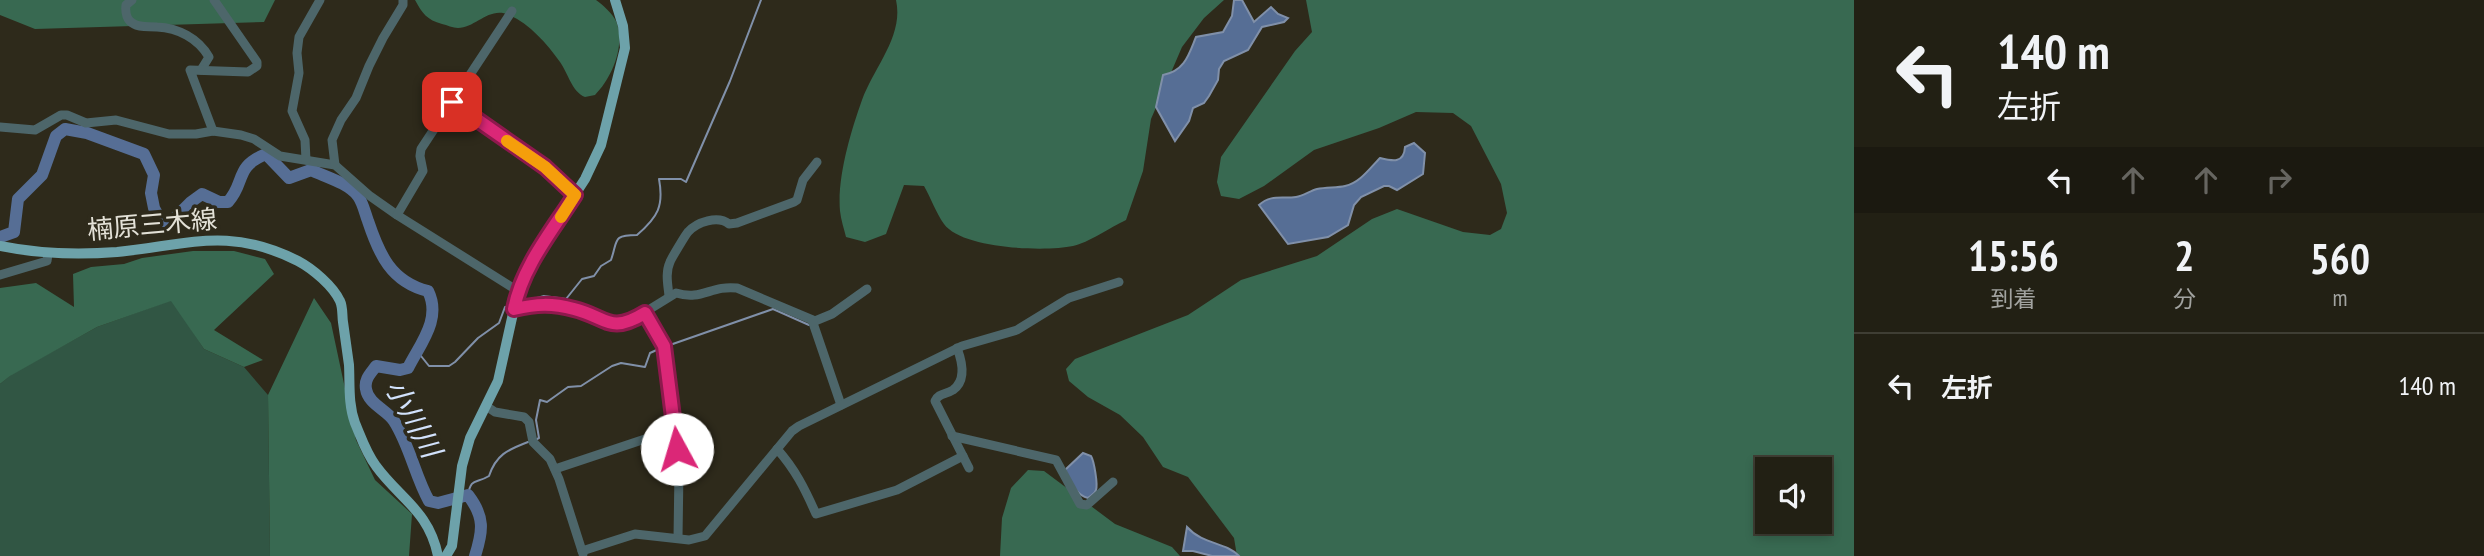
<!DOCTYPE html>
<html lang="ja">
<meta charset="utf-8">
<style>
:root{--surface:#222014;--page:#2a281d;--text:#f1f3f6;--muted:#a2a3a0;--line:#3f3e34}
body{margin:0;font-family:"PT Sans Narrow","Noto Sans JP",sans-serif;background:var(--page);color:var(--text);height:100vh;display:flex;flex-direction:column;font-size:26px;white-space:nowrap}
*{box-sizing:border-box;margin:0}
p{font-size:23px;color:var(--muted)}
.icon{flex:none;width:38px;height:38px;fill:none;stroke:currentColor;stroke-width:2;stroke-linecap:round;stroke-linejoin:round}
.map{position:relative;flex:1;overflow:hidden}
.drawer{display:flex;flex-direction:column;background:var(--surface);width:630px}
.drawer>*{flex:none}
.hud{background:#222014;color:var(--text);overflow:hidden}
.buttons{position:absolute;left:1755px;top:457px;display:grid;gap:14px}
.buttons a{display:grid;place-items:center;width:77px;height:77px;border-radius:0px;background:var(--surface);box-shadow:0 4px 10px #0003,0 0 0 2px var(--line);font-size:35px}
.pin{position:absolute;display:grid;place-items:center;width:60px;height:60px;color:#fff;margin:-30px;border-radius:14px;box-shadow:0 4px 10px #0006}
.me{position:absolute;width:77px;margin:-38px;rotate:354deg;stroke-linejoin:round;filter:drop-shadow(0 0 5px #0008)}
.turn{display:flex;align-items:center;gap:24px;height:147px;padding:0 28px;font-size:32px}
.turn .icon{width:91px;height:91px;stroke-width:2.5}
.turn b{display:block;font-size:49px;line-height:60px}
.lanes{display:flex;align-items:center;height:66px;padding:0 28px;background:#0003;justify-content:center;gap:35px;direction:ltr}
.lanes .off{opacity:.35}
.eta{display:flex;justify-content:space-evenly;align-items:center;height:119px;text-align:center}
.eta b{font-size:42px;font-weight:700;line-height:49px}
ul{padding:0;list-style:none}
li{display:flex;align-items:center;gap:21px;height:105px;padding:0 28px;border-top:2px solid var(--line)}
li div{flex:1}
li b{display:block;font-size:26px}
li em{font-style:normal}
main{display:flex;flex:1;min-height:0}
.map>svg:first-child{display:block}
</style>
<main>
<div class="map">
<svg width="1854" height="556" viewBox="0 0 1854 556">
<rect width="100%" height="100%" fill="#2e2a1b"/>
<polygon fill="#315644" points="172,300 204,349 244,367 268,395 270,556 0,556 0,384 12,374 97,327"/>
<g fill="#386951" fill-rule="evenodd">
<polygon points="0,0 275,0 264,22 35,29 0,15"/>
<path d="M415 0H596C603 5 612 13 616 21 626 45 612 78 595 95L585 97C572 92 568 73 560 62 547 44 530 24 509 15 489 6 476 28 458 28 453 28 447 25 442 24 427 20 422 13 415 0Z"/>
<path d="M896 0H1224L1204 18 1182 47 1151 119 1143 171 1126 220C1111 227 1088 243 1073 246 1045 252 962 249 944 224 936 213 931 198 924 186L904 185 886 234 865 242 846 237C844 229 841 220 840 211 837 177 851 131 862 100 874 67 904 36 896 0Z"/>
<path d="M1306 0H1854V556H1237L1234 538 1188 477 1163 467 1143 437 1120 415 1088 397 1069 381 1066 369 1075 359 1188 315 1241 280 1317 256 1372 219 1397 209 1463 232 1490 235 1501 229 1507 213 1501 184 1471 126 1453 113 1416 112 1379 128 1314 150 1264 186 1239 199 1221 196 1217 182 1221 157 1295 51 1312 32ZM1768 469H1820V522H1768Z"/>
<polygon points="193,251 234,251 265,259 274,274 214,330 263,360 244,367 204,349 171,301 97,327 10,376 0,384 0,288 36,283 74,307 73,274 91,267 124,264 142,258"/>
<polygon points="314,298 331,323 356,440 375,480 412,514 409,556 270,556 268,395"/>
<polygon points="1028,470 1044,471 1115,524 1172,547 1180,556 1000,556 1002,518 1011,488"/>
</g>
<g fill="#566e95" stroke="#8090a9" stroke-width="2">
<path d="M1234 0H1242L1254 22 1271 7 1278 14 1288 18 1284 22 1262 27 1248 50 1224 61 1219 69 1218 80 1209 96 1204 103 1193 108 1189 121 1175 141 1156 107 1163 75C1185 71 1189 54 1196 37L1223 32 1232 16Z"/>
<path d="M1414 143 1425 153 1423 174 1397 190 1389 186H1384L1361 197 1354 205 1348 225 1328 237 1288 244 1259 205C1271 194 1282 199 1296 197 1303 196 1310 191 1317 189 1327 187 1337 188 1345 186 1360 183 1370 168 1380 158 1392 161 1404 164 1405 147Z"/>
<path d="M1083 453 1091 456C1094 461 1098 484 1096 490 1095 494 1092 495 1088 498 1075 495 1071 481 1065 470Z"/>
<path d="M1187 527C1203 545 1226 542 1239 556H1212L1193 551H1183Z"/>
</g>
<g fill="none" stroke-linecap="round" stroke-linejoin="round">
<g stroke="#8090a9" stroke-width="2">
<path d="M520 303 544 296 566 299 582 279 594 276 601 266 611 260C618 240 612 235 637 235 658 217 664 206 659 179H681L686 182 730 81 761 0"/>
<polyline points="667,346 773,309 809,325"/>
<polyline points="417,351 429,366 449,366 455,362 478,338 499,323 505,307 511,306"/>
<polyline points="537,439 539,438 536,420 540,400 547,402 568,387 581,386 612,366 621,363 645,367 650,353 661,348"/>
<path d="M468 495C471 477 476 484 489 476 496 455 507 450 528 442"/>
</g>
<path stroke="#566e95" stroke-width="12" d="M0 237 14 232 18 199 42 175 56 136 65 129 87 133 144 154 154 175 151 193 154 208 161 221H172L191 202 202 194 219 202H228C246 182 234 167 266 154L289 178 311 170C326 177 348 183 358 196 363 203 365 213 368 221 379 254 391 282 428 291 442 319 420 344 408 368L400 370 376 366C371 373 364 379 366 389 368 404 387 410 394 421 410 446 415 476 429 501L438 503 468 495C485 517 483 531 475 556"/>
<g stroke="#4d666a" stroke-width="9">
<path d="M132 0 126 5C125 13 127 21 134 24 141 28 149 26 157 27 178 28 198 38 209 57L201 70"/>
<polyline points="452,102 545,167 575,195"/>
<polyline points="0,127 35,130 61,115 67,115 86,123 116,120 169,134 196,134 213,131 241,135 254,139 280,156 335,165 370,196 397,215 518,291"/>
<polyline points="213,131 190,70 248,72 257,66 257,62 214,0"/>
<polyline points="306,160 305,140 292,111 299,73 297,53 299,37 320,0"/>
<polyline points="335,165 332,140 341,120 356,98 369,66 383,38 403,5 403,0"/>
<polyline points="397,215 423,171 420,156 421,149 512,11"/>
<polyline points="0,275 47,261 48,254"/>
<path d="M669 296C668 285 665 273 670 262 671 259 686 234 688 232 697 222 718 215 729 224L737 223 794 202 797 200 803 180 817 162"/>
<path d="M515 309C535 304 555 302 576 309 594 315 609 328 629 322L676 293C702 301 711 285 737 288L815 321 832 314 867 289"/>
<polyline points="645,313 664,346 679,470 678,538"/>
<polyline points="812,320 841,405"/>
<path d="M957 348C962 361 967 380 953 390 945 395 939 393 935 401L969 468"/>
<polyline points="486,406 495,412 524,417 529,422 533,442 550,459 559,479 583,554"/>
<polyline points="952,436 1056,460 1080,504 1087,505 1113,482"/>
<path d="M777 449C795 469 805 489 816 514L897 490 963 456"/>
<polyline points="555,469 675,429"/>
<polyline points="582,551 635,534 689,540 705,536 792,431 799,426 962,346 1017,330 1069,298 1119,282"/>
</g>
<g stroke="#6da2aa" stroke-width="10">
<path d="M0 246C39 254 77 255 117 252 188 245 229 226 298 261 313 269 333 286 340 301 343 307 342 316 343 322 345 336 347 350 349 365 350 384 348 404 355 423 361 437 366 453 376 466 400 499 429 511 438 556"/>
<polyline points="446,556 452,546 462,466 470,438 498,381 518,291 527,269 585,179 601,145 625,48 623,26 615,0"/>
</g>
</g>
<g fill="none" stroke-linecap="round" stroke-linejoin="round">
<g stroke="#8e194d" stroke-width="18">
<path id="route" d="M452 102 545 167 575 195C552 231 522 267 514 309 537 304 551 303 574 309 607 317 609 335 645 313L664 346 677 449"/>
</g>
<use href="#route" stroke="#db2777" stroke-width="12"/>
<polyline stroke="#f59e0b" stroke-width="12" points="507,141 545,167 575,195 561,217"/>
</g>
<g text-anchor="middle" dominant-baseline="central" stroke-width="7" stroke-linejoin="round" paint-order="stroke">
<g font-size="26" fill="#e3e1d7" stroke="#2e2a1b">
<text transform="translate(152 224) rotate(-5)">楠原三木線</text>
</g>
<g font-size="28" font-style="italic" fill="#d2e2fc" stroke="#2e2a1b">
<text transform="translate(414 418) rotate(61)">小川川</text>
</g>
</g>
</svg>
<div class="buttons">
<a><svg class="icon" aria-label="sound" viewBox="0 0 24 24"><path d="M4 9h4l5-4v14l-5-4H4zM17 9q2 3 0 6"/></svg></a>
</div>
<div class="pin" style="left:452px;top:102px;background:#d93025"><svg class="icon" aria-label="arrive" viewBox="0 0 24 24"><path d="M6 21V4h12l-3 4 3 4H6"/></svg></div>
<svg class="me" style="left:677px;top:449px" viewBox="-20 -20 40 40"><circle r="19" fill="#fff"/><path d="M0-13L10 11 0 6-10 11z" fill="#db2777"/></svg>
</div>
<section class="drawer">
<div class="hud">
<div class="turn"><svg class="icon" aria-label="left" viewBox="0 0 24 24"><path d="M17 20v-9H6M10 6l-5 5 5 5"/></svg><div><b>140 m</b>左折</div></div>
<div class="lanes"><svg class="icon" aria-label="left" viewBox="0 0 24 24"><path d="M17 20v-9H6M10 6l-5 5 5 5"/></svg><svg class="icon off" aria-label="ahead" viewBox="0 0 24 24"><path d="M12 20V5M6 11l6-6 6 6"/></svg><svg class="icon off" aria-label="ahead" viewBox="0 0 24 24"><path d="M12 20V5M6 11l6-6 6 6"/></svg><svg class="icon off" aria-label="right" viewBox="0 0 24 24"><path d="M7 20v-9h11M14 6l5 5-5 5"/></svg></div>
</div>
<div class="eta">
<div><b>15:56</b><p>到着</p></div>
<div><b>2</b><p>分</p></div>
<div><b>560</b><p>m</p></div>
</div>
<ul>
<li><svg class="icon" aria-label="left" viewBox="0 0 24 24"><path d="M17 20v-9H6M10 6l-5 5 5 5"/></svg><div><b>左折</b></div><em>140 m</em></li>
</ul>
</section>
</main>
